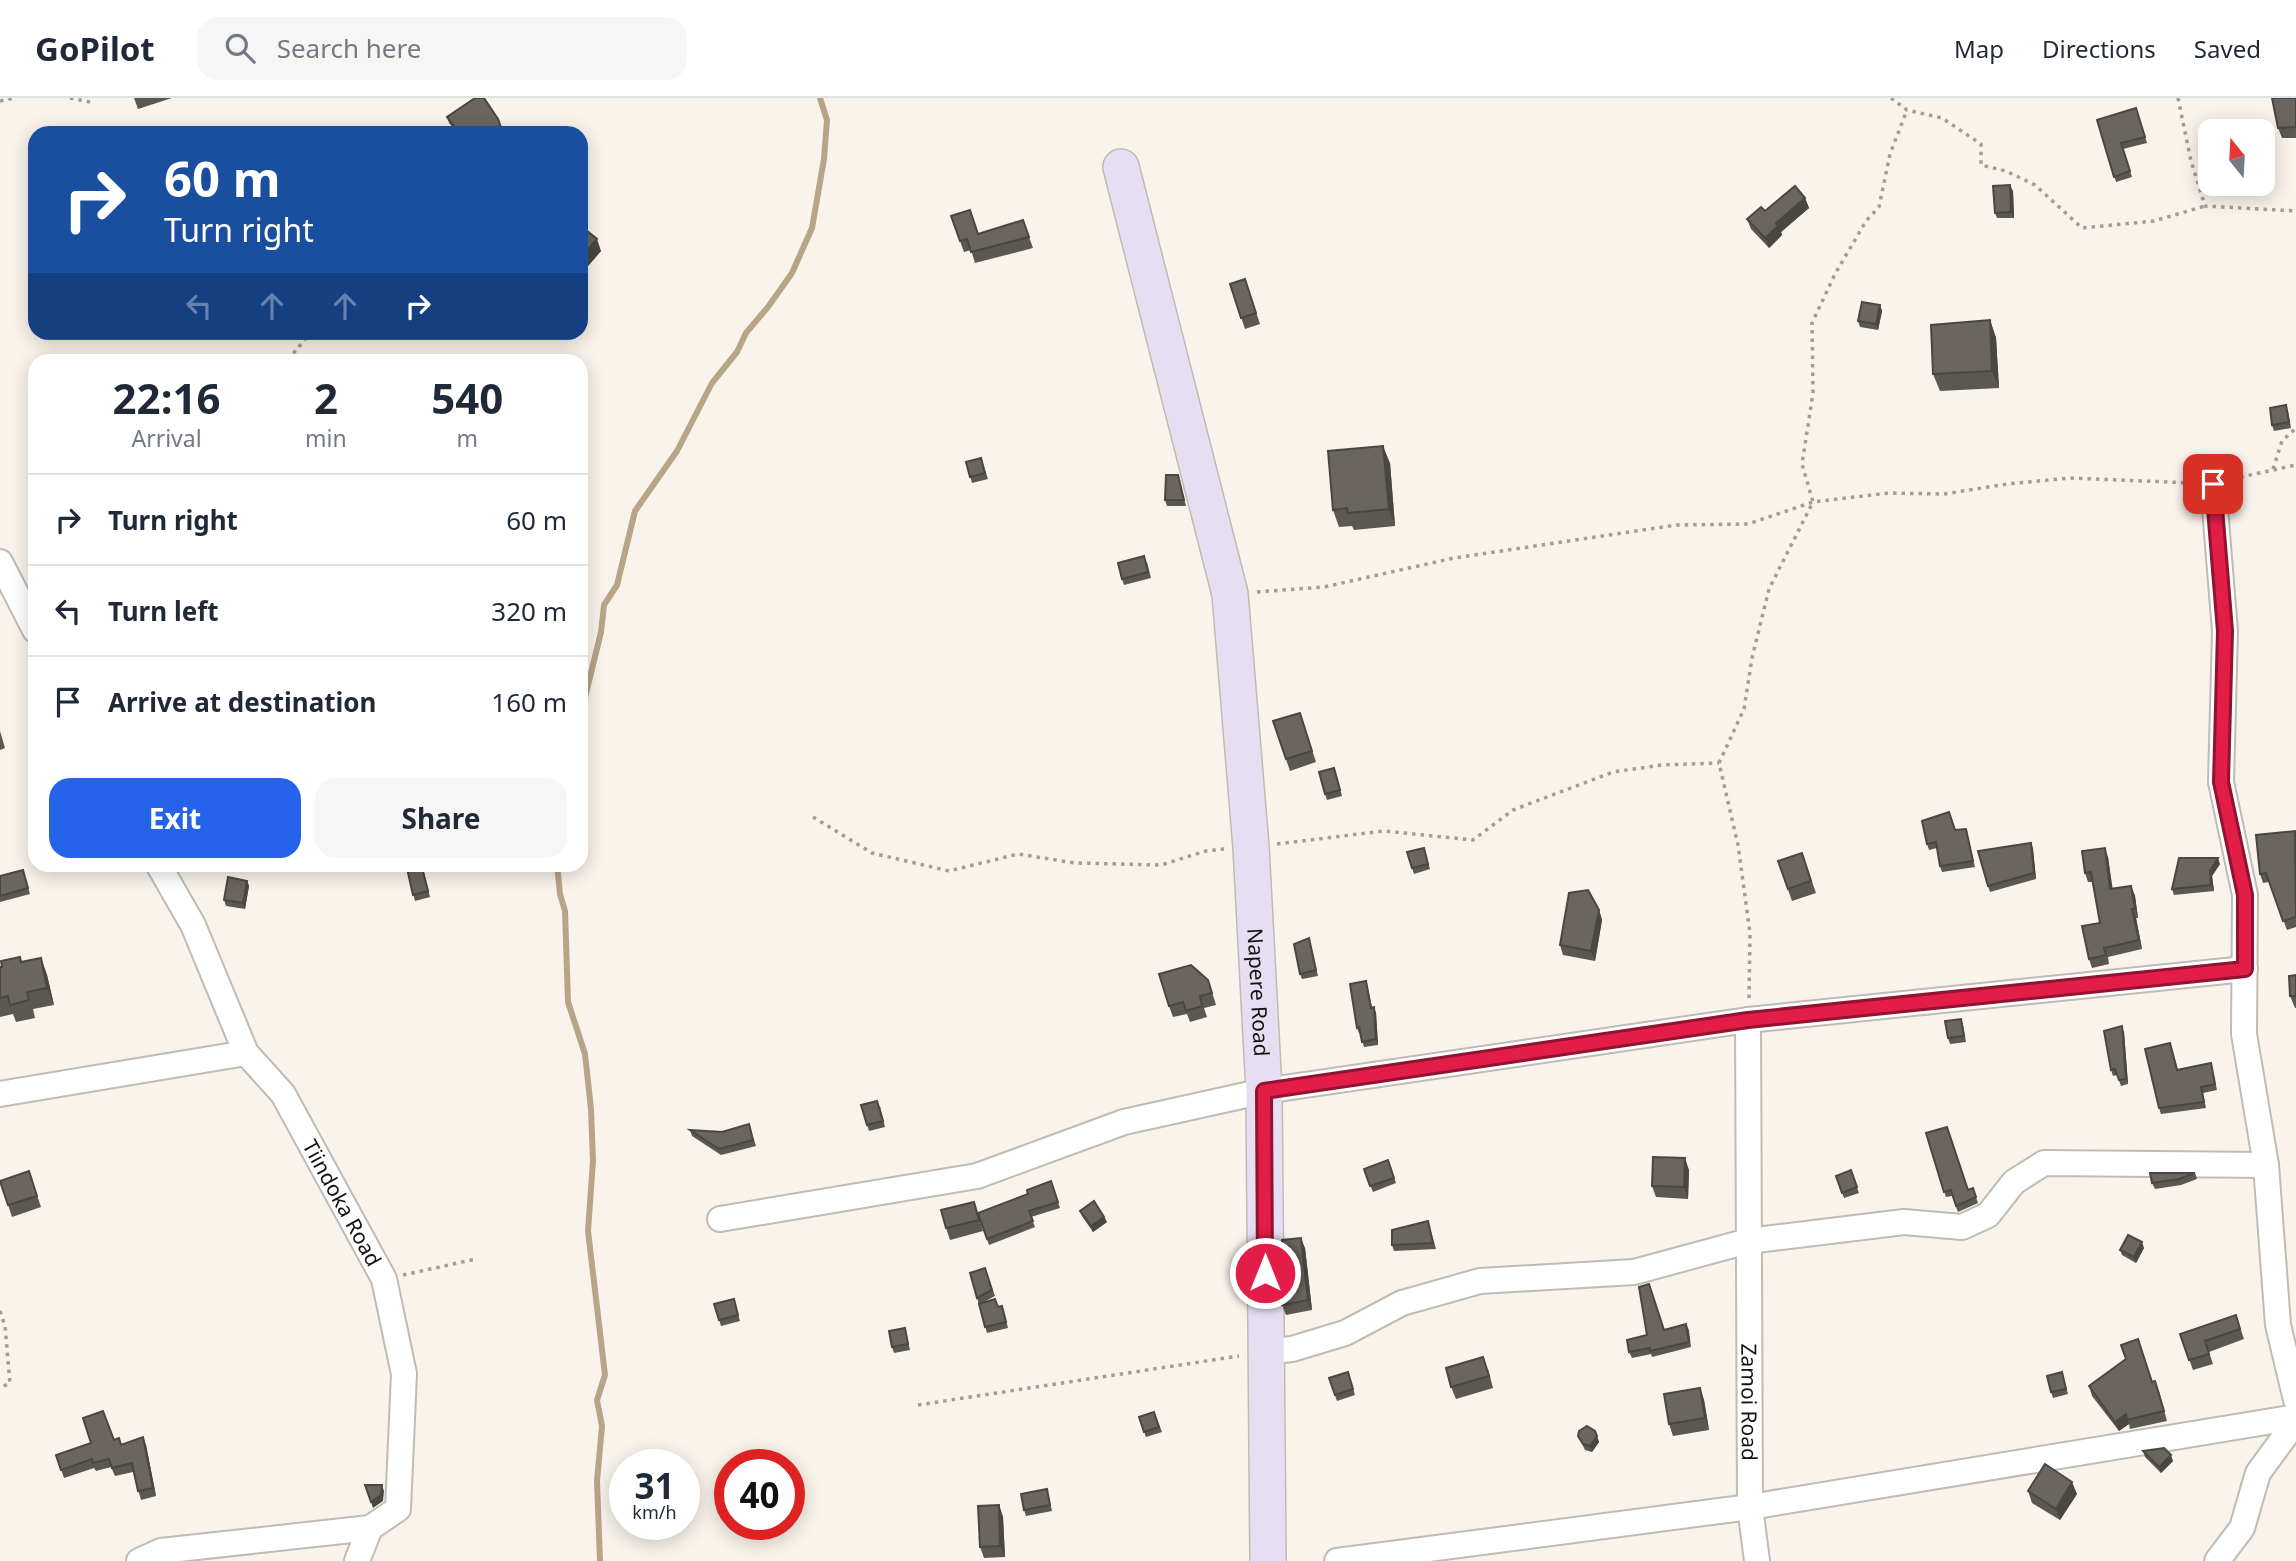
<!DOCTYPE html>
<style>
:root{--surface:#fff;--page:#f6f6f7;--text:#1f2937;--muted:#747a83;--line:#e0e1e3;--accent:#2563eb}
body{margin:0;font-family:"Noto Sans",sans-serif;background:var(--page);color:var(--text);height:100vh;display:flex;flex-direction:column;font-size:26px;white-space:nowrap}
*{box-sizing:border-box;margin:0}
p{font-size:23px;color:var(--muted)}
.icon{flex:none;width:38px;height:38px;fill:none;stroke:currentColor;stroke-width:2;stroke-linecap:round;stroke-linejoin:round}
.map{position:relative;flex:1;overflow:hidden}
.drawer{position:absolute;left:28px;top:256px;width:560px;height:518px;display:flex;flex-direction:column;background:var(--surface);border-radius:21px;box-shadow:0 4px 18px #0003}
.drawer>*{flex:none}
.guide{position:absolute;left:28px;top:28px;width:560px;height:214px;border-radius:21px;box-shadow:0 4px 18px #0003;background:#1a4fa0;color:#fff;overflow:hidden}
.needle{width:46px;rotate:342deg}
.buttons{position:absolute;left:2198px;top:21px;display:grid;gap:14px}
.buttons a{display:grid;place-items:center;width:77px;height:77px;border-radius:14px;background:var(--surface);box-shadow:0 4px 18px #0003;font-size:35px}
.speed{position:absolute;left:609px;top:1351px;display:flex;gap:14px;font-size:35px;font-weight:700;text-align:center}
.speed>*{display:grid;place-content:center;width:91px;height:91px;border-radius:50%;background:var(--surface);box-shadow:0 4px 18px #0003;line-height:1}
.speed small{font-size:18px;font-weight:400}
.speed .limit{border:10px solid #d22;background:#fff;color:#111}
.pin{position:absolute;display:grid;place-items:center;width:60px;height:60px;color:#fff;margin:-30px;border-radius:14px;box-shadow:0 4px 10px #0006}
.me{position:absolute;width:77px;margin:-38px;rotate:0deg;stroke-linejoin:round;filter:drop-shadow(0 0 5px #0008)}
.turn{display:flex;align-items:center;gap:24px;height:147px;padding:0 21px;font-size:32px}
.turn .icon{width:91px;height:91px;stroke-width:2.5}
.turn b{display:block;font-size:49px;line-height:60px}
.lanes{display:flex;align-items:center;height:66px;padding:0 21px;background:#0003;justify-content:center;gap:35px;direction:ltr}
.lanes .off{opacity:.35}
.eta{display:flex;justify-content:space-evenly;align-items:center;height:119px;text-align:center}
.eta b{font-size:42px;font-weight:700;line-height:49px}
.cta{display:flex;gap:14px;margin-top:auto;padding:14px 21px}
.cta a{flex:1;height:80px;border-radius:21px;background:var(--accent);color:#fff;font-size:28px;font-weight:700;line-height:80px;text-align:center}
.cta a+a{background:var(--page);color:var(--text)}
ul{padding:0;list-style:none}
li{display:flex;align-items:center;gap:21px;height:91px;padding:0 21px;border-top:2px solid var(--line)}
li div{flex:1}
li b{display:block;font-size:26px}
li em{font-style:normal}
header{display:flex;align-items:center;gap:42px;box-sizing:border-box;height:98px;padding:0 35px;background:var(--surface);border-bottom:2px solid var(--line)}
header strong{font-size:33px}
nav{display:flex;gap:38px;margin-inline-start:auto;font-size:24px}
.search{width:490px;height:63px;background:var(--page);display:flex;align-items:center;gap:18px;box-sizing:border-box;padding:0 24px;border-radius:21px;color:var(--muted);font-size:26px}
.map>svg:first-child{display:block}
</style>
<header>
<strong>GoPilot</strong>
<div class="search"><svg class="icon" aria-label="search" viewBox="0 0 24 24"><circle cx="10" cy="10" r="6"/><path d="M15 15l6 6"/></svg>Search here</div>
<nav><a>Map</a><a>Directions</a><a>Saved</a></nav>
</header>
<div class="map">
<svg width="2296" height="1463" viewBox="0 0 2296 1463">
<rect width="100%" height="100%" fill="#f9f3eb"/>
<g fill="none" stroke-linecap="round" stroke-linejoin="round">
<g stroke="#b8a486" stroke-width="6">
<polyline points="581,616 601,534 604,507 617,487 635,413 677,353 712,285 737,254 746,235 768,209 792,175 812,130 824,61 827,22 820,0"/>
<polyline points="557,766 560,796 565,813 568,904 585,956 591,1011 593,1063 588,1133 605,1277 597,1302 602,1328 597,1383 600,1463"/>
</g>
<g stroke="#c0bbb3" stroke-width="28">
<g id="street">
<polyline points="2213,386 2225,533 2221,684 2245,797 2244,936 2266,1067 2278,1227 2296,1302"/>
<polyline points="0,464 35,532"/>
<path id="s1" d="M158 766 193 827 246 955 283 996 384 1181 404 1276 398 1411 370 1430 357 1463"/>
<polyline points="1748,922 2245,871"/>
<polyline points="0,996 246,955"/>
<path id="s2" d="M720 1121 977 1078 1124 1024 1264 993 1748 922 1750 1409 1757 1463"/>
<polyline points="1266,1254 1292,1251 1345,1235 1402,1205 1480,1183 1634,1174 1748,1143 1904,1124 1962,1129 1988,1117 2014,1084 2044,1065 2266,1067"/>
<polyline points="139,1463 161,1453 370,1430"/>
<polyline points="1337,1463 1750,1409 2296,1319"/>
<polyline points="2217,1463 2242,1430 2258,1375 2296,1323"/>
</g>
</g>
<g stroke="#c0bbb3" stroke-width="38">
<g id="secondary">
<path id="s3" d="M1121 69 1230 496 1251 749 1264 993 1268 1463"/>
</g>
</g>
<g stroke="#a19d97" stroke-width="3.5" stroke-dasharray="3.5 5" stroke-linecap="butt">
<polyline points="70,0 95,5"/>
<polyline points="1891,0 1907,12 1942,20 1981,46 1981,67 2006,73 2035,87 2082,130 2154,123 2205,108"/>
<polyline points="2178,0 2191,63 2205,108 2296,113"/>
<polyline points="0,3 14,0"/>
<polyline points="288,262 311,234"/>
<polyline points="2273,371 2282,343 2296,330"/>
<polyline points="2232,381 2296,367"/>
<polyline points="1257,494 1324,489 1454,460 1677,427 1748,426 1813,404 1889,395 1944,396 2007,386 2070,380 2193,385"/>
<polyline points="813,719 872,755 949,773 1018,756 1075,765 1161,767 1206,753 1224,751"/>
<polyline points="1277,746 1384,733 1473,742 1513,712 1613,674 1661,667 1719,665"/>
<polyline points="1749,900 1750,835 1738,747 1719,665 1744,611 1752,560 1769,491 1813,404 1802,366 1813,295 1812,225 1835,176 1866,123 1879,109 1890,56 1907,12"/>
<polyline points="403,1177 476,1161"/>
<polyline points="0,1213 5,1228 10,1285 0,1290"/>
<polyline points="918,1307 1239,1258"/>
</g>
<use href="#street" stroke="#fff" stroke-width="24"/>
<use href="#secondary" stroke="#e6dff4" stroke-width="35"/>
</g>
<g fill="#5b5751">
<polygon points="134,0 172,0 138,11"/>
<polygon points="2296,0 2296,40 2282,40 2278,30"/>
<polygon points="2136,10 2147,45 2123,51 2132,79 2116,84 2097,22"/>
<polygon points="447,19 503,35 457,35 449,25"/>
<polygon points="2013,93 2014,120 1997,120 1995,115"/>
<polygon points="1805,100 1809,110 1781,134 1782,137 1769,150 1751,131 1747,121 1765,113"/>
<polygon points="951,118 979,136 1023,122 1033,150 975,165 971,152 964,154"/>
<polygon points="581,128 601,153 588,168 581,162"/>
<polygon points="1245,181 1260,226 1245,231 1230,186"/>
<polygon points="1880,207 1882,213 1878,232 1860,229 1858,223"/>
<polygon points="1990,222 1996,240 1999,290 1940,293 1933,276"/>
<polygon points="2288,313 2291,330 2274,333 2272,327"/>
<polygon points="981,360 988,381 972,385 966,364"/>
<polygon points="1390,365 1395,428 1354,432 1352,428 1339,429 1333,412"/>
<polygon points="1178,377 1186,408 1167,408 1165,402"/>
<polygon points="1147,464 1151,480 1124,487 1122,481"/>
<polygon points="1300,615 1316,664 1290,673 1273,623"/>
<polygon points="0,633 5,650 0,652"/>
<polygon points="1336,675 1342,698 1327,702 1325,696"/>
<polygon points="1966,731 1975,769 1942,774 1940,768 1937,750 1929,752 1927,746 1955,732"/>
<polygon points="2296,735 2296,829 2287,832 2269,784 2263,785 2260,776"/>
<polygon points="2031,745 2033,751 2036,781 1990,794 1988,788"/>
<polygon points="1424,750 1430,771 1414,776 1412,770"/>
<polygon points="1802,755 1816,795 1792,803 1778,763"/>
<polygon points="2108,759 2112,791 2131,788 2135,798 2138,820 2136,820 2142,851 2108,859 2109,866 2092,870 2089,861 2100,825 2092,784 2088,784 2085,775"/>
<polygon points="404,766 422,766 430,799 415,803 406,769 405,769"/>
<polygon points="2220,766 2212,778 2214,793 2174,797 2172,791"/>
<polygon points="23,772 30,796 0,804 0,778"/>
<polygon points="247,783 249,788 245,811 226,808 224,802"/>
<polygon points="1599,812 1602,822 1595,863 1563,857 1560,847"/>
<polygon points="1309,840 1318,878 1302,881 1300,876"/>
<polygon points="41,860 47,877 54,907 33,911 35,920 16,924 13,916 0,919 0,869"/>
<polygon points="2296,877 2296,910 2295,910 2290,898"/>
<polygon points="1366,883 1372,909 1376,915 1378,947 1364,949 1360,935 1359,935 1357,930"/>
<polygon points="1212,894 1216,907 1204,910 1207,919 1190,924 1187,916 1173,919 1169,908"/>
<polygon points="1961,921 1963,927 1966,944 1950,946 1948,940"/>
<polygon points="2124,934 2128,986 2121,988 2117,977 2113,978 2111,972"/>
<polygon points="2172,951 2178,972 2211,965 2217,992 2203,995 2206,1010 2161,1016 2159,1010"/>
<polygon points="880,1008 885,1029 869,1033 867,1027"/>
<polygon points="749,1026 756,1048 721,1057 692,1038 690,1032 722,1034"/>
<polygon points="1926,1035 1968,1092 1973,1090 1978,1105 1958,1114 1952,1098 1946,1099"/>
<polygon points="1388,1062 1396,1085 1373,1094 1364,1071"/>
<polygon points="1689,1072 1688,1101 1656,1099 1652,1088"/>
<polygon points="1851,1072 1859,1095 1844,1100 1836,1078"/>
<polygon points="29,1073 41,1109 12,1119 0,1083"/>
<polygon points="2195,1075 2197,1081 2181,1087 2155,1091 2152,1085"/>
<polygon points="1051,1083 1060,1110 1031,1119 1035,1129 989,1147 979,1120 983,1133 950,1142 946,1130 978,1115 1028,1096"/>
<polygon points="1080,1113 1104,1119 1107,1124 1093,1134 1082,1118"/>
<polygon points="1428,1123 1436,1151 1394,1153 1392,1147"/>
<polygon points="1305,1150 1312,1212 1286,1217 1282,1207"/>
<polygon points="2144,1150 2136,1165 2122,1157 2120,1152"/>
<polygon points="985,1170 995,1198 982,1205 998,1209 1004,1214 1008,1230 987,1235 977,1200"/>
<polygon points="734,1201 740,1223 721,1228 714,1206"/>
<polygon points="2236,1217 2244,1241 2209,1254 2213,1266 2193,1272 2180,1236"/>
<polygon points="1686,1226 1689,1232 1691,1249 1652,1259 1651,1256 1632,1260 1629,1254 1664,1232"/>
<polygon points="905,1230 910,1252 894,1255 892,1249"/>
<polygon points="1488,1271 1493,1290 1456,1301 1451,1289"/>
<polygon points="1348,1274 1355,1297 1337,1303 1329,1280"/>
<polygon points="2062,1274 2068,1296 2053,1300 2051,1294"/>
<polygon points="2152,1284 2159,1293 2167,1323 2130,1331 2129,1326 2119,1333 2092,1298 2089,1288"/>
<polygon points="1700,1290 1704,1302 1709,1332 1673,1338 1669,1326"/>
<polygon points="1154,1314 1162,1334 1146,1339 1139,1319"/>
<polygon points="1595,1333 1599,1344 1592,1354 1585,1352 1578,1338"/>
<polygon points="119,1340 122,1347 146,1347 156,1398 141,1402 133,1374 115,1378 111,1369 96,1373 94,1370 64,1380 56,1357"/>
<polygon points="2143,1353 2173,1363 2161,1375 2145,1359"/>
<polygon points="1047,1391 1052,1413 1026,1418 1024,1412"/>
<polygon points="2028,1393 2077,1396 2060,1422 2032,1405"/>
<polygon points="999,1407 1003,1419 1005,1459 984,1460 980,1449"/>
</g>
<g fill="#4a4742">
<polygon points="2010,87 2013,93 2014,120 2011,114"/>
<polygon points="1805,100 1809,110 1781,134 1782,137 1769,150 1765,140 1776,125"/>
<polygon points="597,141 601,153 588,168 584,156"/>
<polygon points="1880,207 1882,213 1878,232 1876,226"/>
<polygon points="1990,222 1996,240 1999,290 1992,273"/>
<polygon points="1383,348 1390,365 1395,428 1389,411"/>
<polygon points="2031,745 2033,751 2036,781 2034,775"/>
<polygon points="2105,750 2108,759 2114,800 2110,791"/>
<polygon points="2218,760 2220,766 2212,778 2214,793 2211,787 2210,773"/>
<polygon points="247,783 249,788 245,811 243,805"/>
<polygon points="2131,788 2135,798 2138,820 2135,811"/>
<polygon points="2132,811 2136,820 2142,851 2139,842"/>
<polygon points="1599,812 1602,822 1595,863 1591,853"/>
<polygon points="41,860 47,877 54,907 47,890"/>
<polygon points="1374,909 1376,915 1378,947 1376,941"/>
<polygon points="2122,928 2124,934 2128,986 2126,981"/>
<polygon points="1685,1060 1689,1072 1688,1101 1684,1089"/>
<polygon points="1104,1119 1107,1124 1093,1134 1091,1128"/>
<polygon points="1301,1140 1305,1150 1312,1212 1308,1202"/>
<polygon points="2142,1144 2144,1150 2136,1165 2134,1159"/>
<polygon points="1700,1290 1704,1302 1709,1332 1705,1320"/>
<polygon points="2126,1316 2129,1326 2119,1333 2115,1324"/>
<polygon points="1597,1338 1599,1344 1592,1354 1590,1348"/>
<polygon points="143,1339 146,1347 156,1398 153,1390"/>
<polygon points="2171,1357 2173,1363 2161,1375 2159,1369"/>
<polygon points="2072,1384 2077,1396 2060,1422 2056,1411"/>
<polygon points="382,1387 384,1393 383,1403 373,1410 371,1404"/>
<polygon points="999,1407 1003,1419 1005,1459 1000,1448"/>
</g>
<g fill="#6a655e" stroke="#4a4742" stroke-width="2">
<polygon points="475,0 484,0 498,21 503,35 459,35 447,19"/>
<polygon points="2272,0 2296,0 2296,29 2278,30"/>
<polygon points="2136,10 2145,39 2121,45 2130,73 2114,79 2097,22"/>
<polygon points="2010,87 2011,114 1995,115 1993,88"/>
<polygon points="1795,88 1805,100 1776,125 1778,128 1765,140 1747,121 1761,109 1765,113"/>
<polygon points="970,112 978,136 1023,122 1029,139 971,154 967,141 960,143 951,118"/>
<polygon points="581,128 597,141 584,156 581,154"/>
<polygon points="1245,181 1256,215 1241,220 1230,186"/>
<polygon points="1862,204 1880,207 1876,226 1858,223"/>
<polygon points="1990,222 1992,273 1933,276 1931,227"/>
<polygon points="2286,307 2289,324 2272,327 2270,310"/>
<polygon points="1383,348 1389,411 1348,415 1347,410 1333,412 1328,353"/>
<polygon points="981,360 985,375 970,379 966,364"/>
<polygon points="1166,377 1178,377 1184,402 1165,402"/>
<polygon points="1144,458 1148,474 1122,481 1118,465"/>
<polygon points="1300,615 1312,653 1286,661 1273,623"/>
<polygon points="1334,670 1340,692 1325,696 1319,674"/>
<polygon points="1949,714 1955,732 1966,731 1973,763 1940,768 1936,744 1927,746 1922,723"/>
<polygon points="2295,733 2296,819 2283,823 2266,775 2260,776 2256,737"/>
<polygon points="2031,745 2034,775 1988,788 1978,753"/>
<polygon points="1424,750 1428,766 1412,770 1407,754"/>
<polygon points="2105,750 2110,791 2131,788 2135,811 2132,811 2139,842 2104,850 2106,857 2089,861 2082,828 2100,825 2091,774 2085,775 2082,753"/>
<polygon points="1802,755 1811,783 1788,791 1778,763"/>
<polygon points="2179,760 2218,760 2210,773 2211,787 2172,791"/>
<polygon points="406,766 421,766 428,793 413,797"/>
<polygon points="23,772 28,790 0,798 0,778"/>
<polygon points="228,779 247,783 243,805 224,802"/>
<polygon points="1588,792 1599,812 1591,853 1560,847 1569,795"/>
<polygon points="1309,840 1316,872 1300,876 1294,846"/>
<polygon points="20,859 21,864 41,860 47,890 27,894 29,902 10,907 8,898 0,900 0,869 2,869 1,863"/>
<polygon points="1191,867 1208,882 1212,895 1200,898 1202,908 1186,913 1183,904 1169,908 1159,876"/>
<polygon points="2296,877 2296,898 2290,898 2289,878"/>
<polygon points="1366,883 1371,910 1374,909 1376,941 1362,944 1359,929 1357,930 1350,886"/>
<polygon points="1961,921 1964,938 1948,940 1945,923"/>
<polygon points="2122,928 2126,981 2119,982 2115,971 2111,972 2104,933"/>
<polygon points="2170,945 2177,972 2211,965 2215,986 2201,989 2204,1004 2159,1010 2145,951"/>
<polygon points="877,1003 883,1023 867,1027 861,1007"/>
<polygon points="749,1026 753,1042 719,1051 690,1032 722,1034"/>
<polygon points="1947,1029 1968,1092 1973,1090 1976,1099 1956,1108 1951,1092 1944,1094 1926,1035"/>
<polygon points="1653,1059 1685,1060 1684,1089 1652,1088"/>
<polygon points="1388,1062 1394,1080 1370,1088 1364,1071"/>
<polygon points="1851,1072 1857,1089 1842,1095 1836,1078"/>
<polygon points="29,1073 37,1098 8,1107 0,1083"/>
<polygon points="2150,1075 2195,1075 2179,1081 2152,1085"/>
<polygon points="1051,1083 1058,1104 1029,1113 1033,1123 987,1141 978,1115 1028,1096 1027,1092"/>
<polygon points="1094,1103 1104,1119 1091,1128 1080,1113"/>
<polygon points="974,1104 979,1122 946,1130 941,1112"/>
<polygon points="1428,1123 1433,1145 1392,1147 1392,1132"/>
<polygon points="2128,1137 2142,1144 2134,1159 2120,1152"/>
<polygon points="1301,1140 1308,1202 1282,1207 1282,1142"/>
<polygon points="985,1170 992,1192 977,1200 970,1175"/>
<polygon points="1649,1186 1664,1232 1686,1226 1689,1244 1650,1253 1650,1250 1629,1254 1627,1242 1647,1237 1639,1189"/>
<polygon points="734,1201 738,1217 719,1222 714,1206"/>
<polygon points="995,1201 998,1209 1002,1208 1006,1224 985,1229 979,1206"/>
<polygon points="2236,1217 2240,1231 2205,1243 2209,1256 2189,1262 2180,1236"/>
<polygon points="905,1230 908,1246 892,1249 889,1233"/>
<polygon points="2138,1241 2152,1284 2155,1283 2164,1313 2127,1322 2126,1316 2115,1324 2089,1288 2126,1261 2121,1247"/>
<polygon points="1483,1259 1489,1278 1451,1289 1446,1270"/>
<polygon points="1348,1274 1353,1291 1335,1297 1329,1280"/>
<polygon points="2062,1274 2066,1291 2051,1294 2047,1278"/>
<polygon points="1700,1290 1705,1320 1669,1326 1664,1296"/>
<polygon points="103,1313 114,1342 119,1340 121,1347 143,1339 153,1390 138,1393 132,1365 112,1370 109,1361 93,1365 92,1361 61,1372 56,1357 91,1345 83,1320"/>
<polygon points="1154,1314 1159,1329 1144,1334 1139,1319"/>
<polygon points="1587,1328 1595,1333 1597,1338 1590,1348 1583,1346 1578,1338 1579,1333"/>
<polygon points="2164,1350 2171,1357 2159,1369 2143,1353"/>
<polygon points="2045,1366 2072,1384 2056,1411 2028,1393"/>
<polygon points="365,1387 382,1387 381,1397 371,1404"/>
<polygon points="1047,1391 1050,1407 1024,1412 1021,1396"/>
<polygon points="999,1407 1000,1448 980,1449 978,1408"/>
</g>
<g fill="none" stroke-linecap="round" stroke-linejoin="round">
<g stroke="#92132f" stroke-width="18">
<polyline id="route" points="1265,1175 1264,993 1748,922 2245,871 2245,797 2221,684 2225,533 2213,386"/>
</g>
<use href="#route" stroke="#e11d48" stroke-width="12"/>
</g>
<g text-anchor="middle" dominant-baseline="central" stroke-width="5" stroke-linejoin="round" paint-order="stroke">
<g font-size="21" fill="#161411" stroke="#fff">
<text stroke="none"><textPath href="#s3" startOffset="840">Napere Road</textPath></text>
<text stroke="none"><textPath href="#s1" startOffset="388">Tiindoka Road</textPath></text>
<text stroke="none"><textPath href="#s2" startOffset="1432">Zamoi Road</textPath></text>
</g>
</g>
</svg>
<div class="buttons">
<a><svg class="needle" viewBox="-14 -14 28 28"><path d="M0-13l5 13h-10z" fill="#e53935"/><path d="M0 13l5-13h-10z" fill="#747a83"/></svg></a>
</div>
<div class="speed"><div>31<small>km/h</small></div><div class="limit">40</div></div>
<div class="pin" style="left:2213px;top:386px;background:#d93025"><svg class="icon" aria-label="arrive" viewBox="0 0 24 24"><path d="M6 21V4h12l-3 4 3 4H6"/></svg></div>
<svg class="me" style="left:1265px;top:1175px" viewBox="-20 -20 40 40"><circle r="17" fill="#e11d48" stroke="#fff" stroke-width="3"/><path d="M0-11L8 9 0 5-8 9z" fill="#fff"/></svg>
<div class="guide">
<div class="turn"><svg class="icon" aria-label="right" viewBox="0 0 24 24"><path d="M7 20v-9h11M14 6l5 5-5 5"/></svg><div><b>60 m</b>Turn right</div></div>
<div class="lanes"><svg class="icon off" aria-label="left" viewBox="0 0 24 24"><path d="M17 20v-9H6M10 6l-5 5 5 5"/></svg><svg class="icon off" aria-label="ahead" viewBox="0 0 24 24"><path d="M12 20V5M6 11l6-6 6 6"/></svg><svg class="icon off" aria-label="ahead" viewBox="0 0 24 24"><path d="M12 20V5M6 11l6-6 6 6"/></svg><svg class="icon" aria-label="right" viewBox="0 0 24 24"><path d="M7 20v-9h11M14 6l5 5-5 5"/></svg></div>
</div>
<section class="drawer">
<div class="eta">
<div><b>22:16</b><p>Arrival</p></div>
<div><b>2</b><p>min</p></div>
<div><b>540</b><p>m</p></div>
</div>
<ul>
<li><svg class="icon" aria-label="right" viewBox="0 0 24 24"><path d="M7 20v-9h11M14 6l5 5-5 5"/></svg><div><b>Turn right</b></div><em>60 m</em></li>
<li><svg class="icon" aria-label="left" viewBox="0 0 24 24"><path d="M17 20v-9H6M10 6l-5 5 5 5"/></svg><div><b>Turn left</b></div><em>320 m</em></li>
<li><svg class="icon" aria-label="arrive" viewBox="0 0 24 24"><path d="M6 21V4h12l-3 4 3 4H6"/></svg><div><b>Arrive at destination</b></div><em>160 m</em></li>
</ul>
<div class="cta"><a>Exit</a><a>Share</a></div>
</section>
</div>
